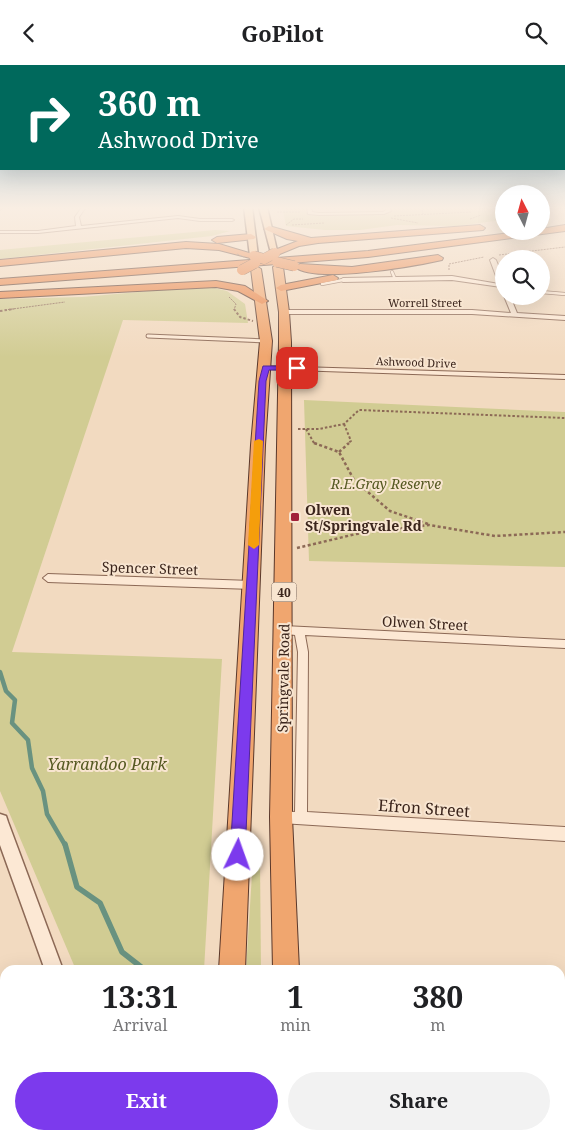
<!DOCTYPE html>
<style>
:root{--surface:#fff;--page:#f2f2f2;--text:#202124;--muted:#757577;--accent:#7c3aed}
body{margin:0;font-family:"Noto Serif",serif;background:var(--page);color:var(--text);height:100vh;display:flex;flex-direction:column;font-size:19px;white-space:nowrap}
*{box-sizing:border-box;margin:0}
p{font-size:16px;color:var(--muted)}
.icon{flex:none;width:28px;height:28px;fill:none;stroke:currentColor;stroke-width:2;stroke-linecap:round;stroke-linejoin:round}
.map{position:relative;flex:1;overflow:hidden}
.details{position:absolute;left:0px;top:900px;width:565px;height:175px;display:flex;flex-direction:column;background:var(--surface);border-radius:15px 15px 0 0;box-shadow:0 5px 20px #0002}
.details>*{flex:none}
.guide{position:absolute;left:0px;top:0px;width:565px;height:105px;box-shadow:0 5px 20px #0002;background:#00695c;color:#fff;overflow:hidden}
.needle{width:32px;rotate:354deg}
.buttons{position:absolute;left:495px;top:120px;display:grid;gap:10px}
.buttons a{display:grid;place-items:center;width:55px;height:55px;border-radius:50%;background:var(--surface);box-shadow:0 5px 20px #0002;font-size:25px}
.pin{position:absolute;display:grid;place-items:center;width:42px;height:42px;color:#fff;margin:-21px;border-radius:10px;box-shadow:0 2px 8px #0006}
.me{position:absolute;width:55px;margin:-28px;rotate:3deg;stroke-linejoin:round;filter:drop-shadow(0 0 4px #0008)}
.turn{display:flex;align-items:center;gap:18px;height:105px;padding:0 15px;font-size:22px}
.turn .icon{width:65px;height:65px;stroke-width:2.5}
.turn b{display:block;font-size:35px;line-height:42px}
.eta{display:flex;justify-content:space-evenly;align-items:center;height:85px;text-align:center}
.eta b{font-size:30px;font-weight:700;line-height:35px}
.action{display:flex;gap:10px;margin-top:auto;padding:10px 15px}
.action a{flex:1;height:58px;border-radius:30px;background:var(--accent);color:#fff;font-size:20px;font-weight:700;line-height:58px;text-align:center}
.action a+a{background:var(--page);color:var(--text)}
header{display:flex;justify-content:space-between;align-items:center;height:65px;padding:0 15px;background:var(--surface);font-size:22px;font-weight:700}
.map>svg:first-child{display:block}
</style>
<header><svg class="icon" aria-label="back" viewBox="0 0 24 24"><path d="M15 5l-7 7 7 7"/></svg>GoPilot<svg class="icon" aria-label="search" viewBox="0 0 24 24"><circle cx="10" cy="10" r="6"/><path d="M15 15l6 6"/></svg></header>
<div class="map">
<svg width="565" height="1075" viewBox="0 0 565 1075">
<rect width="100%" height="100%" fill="#f2dac0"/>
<g fill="#d1cc93">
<polygon points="306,142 307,148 311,149 389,148 391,142 504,144 504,155 455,161 397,160 360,165 325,165 286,161 283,145"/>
<polygon points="215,165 230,166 212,171 0,194 0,185"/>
<polygon points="206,221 227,226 245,239 248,258 123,255 12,587 222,594 204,905 76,905 0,726 0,234 82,232"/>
<polygon points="304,335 565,347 565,502 309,496"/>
<polygon points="253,793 260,793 261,905 246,905"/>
<polygon points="560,944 565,946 565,1019 560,1019"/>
<polygon points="131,1070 187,1070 186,1075 133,1075"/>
</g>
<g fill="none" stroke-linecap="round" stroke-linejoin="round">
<polyline stroke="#699280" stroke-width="4.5" points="0,607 6,626 15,635 12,658 28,675 32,703 43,726 47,749 65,780"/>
<polyline stroke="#699280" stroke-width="5.5" points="65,779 77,822 100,838 122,887 145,905"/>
<g stroke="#8c6956" stroke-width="4">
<g id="service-far1">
<polyline points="392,207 395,214"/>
<polyline points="322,219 343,215"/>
<polyline points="541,227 565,229"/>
</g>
</g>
<g stroke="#8c6956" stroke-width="5">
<polyline id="service" points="148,271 266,276"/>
</g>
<g stroke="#8c6956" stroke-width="2">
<g id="minor">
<polygon points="0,142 4,142 0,145"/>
<polygon points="82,142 86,142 79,152 81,161 178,151 200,154 232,154 234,155 232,156 200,156 178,153 38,168 0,168 0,166 38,166 76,161 75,152"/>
<polygon points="307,142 311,142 312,147 319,148 383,147 386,145 386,142 390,142 391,146 384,149 319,150 308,149"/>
<polygon points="473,142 504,142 504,143 475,143"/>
<polygon points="541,142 565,142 541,144"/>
<polygon points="493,193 496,195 504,215 504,225 501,222 452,215 343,217 340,215 343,213 452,211 499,219 490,195"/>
<polygon points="504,231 510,231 517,248 565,251 565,255 472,249 284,249 281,247 284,245 472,245 511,248"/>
<polygon points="265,301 565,310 565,314 263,304 263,302"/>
<polygon points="48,509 252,516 257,520 252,524 48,517 43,513"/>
<polygon points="284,561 565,575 565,583 305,570 308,587 307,747 565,762 565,776 281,758 276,756 275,752 276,748 281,746 295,747 298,587 295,570 280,568 279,565 280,562"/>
<polygon points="105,1070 123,1070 125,1075 107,1075"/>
<polygon points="325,1070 392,1070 390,1075 323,1075"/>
<polygon points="463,1070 485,1070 487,1075 465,1075"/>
</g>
</g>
<g stroke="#8c6956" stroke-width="3">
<polygon id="tertiary" points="0,749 6,751 8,757 63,905 45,905 0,780"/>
</g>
<g stroke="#5a382b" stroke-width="3">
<g id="primary">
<polygon points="244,142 252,142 258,191 254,194 250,191"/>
<polygon points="259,142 267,142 278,190 271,188"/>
</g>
</g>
<g stroke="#5a382b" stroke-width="2">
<g id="trunk">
<polygon points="278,199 283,202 289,247 291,277 292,752 299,905 273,905 270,752 279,277 279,247 273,202"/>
<polygon points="256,201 261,204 272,276 265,380 245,905 219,905 251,380 260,276 251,204"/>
<rect x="208" y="1070" width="30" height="5"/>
<rect x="275" y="1070" width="30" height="5"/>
</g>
</g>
<g stroke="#5a382b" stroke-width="2">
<g id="motorway">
<polygon points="480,160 485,163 483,165 318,178 299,181 275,191 272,190 272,186 298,176 287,174 264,164 269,161 311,173"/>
<polygon points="565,160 565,166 368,192 0,220 0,214 368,186 525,166 541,166 541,164"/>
<polygon points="251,169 256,172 254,174 217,178 212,175 217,172"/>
<polygon points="186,177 219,179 259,191 254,194 219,185 186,183 0,201 0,195"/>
<path d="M438 190 443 193 442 195C416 201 314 219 295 202L300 199 352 202Z"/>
<polygon points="333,210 338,213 337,215 281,226 276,223 281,220"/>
<polygon points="216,216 245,221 268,236 262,239 238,226 216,222 0,233 0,227"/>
</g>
</g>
<g stroke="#8c6956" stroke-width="1" stroke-dasharray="2 1" stroke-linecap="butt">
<polyline points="421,142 423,149"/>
<polyline points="277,147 301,147"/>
<polyline points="394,151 471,147"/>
<polyline points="391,153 418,158"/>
<polyline points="470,154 481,150"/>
<polyline points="286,160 294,154 303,154"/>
<polyline points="292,160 324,158"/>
<polyline points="499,190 565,182"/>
<polyline points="449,205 449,199 484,192"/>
<polyline points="229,232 236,239 234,245"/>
<polyline points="5,245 65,237"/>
</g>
<g stroke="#8c6956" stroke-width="2" stroke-dasharray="2.5 2" stroke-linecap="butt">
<polyline points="234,244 240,252 253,256"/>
<polyline points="0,246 14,244"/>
<polyline points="344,359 351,376 347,379"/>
<polyline points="298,364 319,364 344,359 359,345 565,353"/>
<polyline points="306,364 314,378 317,379"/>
</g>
<g stroke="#8c6956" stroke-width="2.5" stroke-dasharray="3 2.5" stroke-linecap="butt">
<polyline points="314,378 339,387 354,415 390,446 428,459"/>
<polyline points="339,387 349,378"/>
<polyline points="297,483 356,469 429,460 495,471 565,467"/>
</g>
<g stroke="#8c6956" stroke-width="4" stroke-dasharray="5.5 4" stroke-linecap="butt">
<polyline points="560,988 565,989"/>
<polyline points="259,1070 259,1075"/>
</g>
<use href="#service-far1" stroke="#fce8d4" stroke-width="2.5"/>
<use href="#service" stroke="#fce8d4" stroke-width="3"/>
<use href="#minor" fill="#fce8d4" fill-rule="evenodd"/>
<use href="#tertiary" fill="#fce8d4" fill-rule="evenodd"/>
<use href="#primary" fill="#f8c695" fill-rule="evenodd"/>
<use href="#trunk" fill="#f0a66f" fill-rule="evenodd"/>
<use href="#motorway" fill="#e98549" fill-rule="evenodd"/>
<g stroke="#5a382b" stroke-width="11" stroke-linecap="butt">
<g id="motorway-bridge">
<polyline points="254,191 264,194 275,188"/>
<polyline points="277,197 294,201"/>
<polyline points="242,205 255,198"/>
</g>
</g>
<polyline stroke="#8c6956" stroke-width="1" stroke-dasharray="2 1" stroke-linecap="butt" points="237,189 244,192"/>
<use href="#motorway-bridge" stroke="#e98549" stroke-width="10"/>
</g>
<linearGradient id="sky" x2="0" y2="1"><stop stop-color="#8cbad3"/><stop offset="0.49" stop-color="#f9eee3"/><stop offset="1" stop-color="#f9eee3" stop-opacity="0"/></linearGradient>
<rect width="565" height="292" fill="url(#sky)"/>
<polygon fill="#7c3aed" stroke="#51269a" points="263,301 297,301 301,303 297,305 269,305 266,316 245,790 243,795 238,797 232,795 230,790 259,316"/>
<polygon fill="#f59e0b" points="259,374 263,376 259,480 254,484 248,480 254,376"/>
<rect fill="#a1213a" stroke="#f8e5d0" stroke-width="2" x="290" y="447" width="10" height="10" rx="2.5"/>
<g text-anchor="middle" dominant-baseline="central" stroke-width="4" stroke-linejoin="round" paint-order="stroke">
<g font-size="11" fill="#3b251c" stroke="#f8e5d0">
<text x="425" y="237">Worrell Street</text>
<text transform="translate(416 297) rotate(2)">Ashwood Drive</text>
</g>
<rect fill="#f8e5d0" stroke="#745f52" stroke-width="1" x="271.5" y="517.5" width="25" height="19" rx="4"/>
<g font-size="12" font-weight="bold" fill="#3b251c">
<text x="284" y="527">40</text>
</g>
<g font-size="14" font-style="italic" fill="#555921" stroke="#f8e5d0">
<text x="386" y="418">R.E.Gray Reserve</text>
</g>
<g font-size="14" font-weight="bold" fill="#3b251c" stroke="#f8e5d0" text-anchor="start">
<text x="305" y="444">Olwen<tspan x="305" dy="16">St/Springvale Rd</tspan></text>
</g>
<g font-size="14" fill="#3b251c" stroke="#f8e5d0">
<text transform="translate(150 503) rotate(2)">Spencer Street</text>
<text transform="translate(425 558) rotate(3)">Olwen Street</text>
<text transform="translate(283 613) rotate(-89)">Springvale Road</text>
</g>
<g font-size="16" font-style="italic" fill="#555921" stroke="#f8e5d0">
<text x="107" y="699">Yarrandoo Park</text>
</g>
<g font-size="16" fill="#3b251c" stroke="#f8e5d0">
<text transform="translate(424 743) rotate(4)">Efron Street</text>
</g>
</g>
</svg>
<div class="buttons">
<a><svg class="needle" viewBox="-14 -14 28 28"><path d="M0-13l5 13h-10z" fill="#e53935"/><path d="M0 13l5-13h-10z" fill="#757577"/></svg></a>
<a><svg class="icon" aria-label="search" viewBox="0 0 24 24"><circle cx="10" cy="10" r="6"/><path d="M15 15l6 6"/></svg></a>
</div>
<div class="pin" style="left:297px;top:303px;background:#d93025"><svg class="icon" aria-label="arrive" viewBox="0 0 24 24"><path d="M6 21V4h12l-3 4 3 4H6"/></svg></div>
<svg class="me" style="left:238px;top:790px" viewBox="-20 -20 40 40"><circle r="19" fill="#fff"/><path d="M0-13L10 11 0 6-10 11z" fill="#7c3aed"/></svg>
<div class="guide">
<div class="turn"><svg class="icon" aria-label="right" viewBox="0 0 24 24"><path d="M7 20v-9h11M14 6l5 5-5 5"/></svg><div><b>360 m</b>Ashwood Drive</div></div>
</div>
<section class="details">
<div class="eta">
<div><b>13:31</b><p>Arrival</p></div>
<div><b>1</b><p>min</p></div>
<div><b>380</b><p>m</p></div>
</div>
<div class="action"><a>Exit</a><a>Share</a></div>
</section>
</div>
